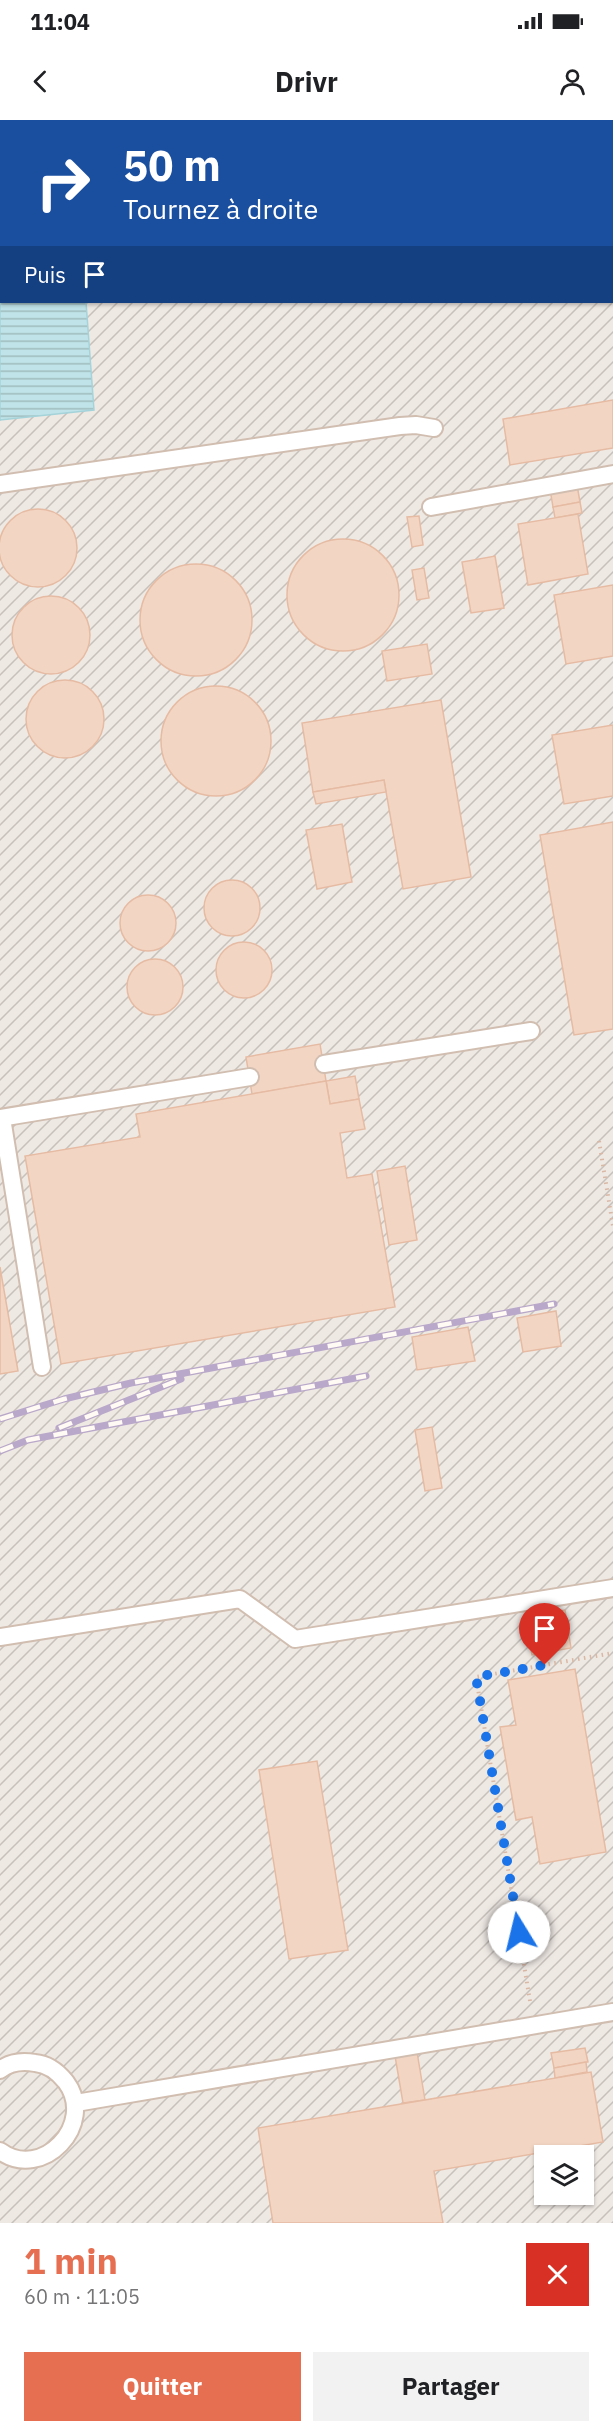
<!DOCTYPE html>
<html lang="fr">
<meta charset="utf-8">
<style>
:root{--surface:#fff;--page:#f2f2f2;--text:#202124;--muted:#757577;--accent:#e76f51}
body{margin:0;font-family:"IBM Plex Sans",sans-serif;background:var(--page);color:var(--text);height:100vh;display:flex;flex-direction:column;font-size:22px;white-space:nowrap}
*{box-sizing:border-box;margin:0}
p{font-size:20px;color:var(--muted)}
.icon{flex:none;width:33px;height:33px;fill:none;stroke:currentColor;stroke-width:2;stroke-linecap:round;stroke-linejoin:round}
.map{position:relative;height:2103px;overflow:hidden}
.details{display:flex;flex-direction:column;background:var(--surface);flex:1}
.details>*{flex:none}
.banner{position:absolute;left:0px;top:0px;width:614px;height:183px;box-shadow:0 2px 4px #0004;background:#1a4fa0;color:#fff;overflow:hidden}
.fabs{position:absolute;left:534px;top:2025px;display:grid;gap:12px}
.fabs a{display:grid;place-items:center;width:60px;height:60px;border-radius:0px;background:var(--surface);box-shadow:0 2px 4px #0004;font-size:30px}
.pin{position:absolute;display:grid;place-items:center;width:51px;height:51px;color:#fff;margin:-62px -26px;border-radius:50% 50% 50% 0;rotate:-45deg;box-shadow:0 0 6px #0007}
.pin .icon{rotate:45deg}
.me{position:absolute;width:66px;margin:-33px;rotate:351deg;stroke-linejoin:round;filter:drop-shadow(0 0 4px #0008)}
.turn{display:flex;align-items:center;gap:21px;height:126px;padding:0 24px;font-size:27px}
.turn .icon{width:78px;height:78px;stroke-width:2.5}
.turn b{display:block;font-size:42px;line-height:51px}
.then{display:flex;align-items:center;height:57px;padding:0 24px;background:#0003;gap:12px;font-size:22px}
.round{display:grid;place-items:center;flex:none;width:63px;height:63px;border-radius:0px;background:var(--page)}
.overview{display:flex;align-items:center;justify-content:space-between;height:102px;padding:0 24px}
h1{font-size:36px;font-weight:700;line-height:45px;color:var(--accent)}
.primary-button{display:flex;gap:12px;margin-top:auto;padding:12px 24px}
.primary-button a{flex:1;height:69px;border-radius:0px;background:var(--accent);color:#fff;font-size:24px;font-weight:700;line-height:69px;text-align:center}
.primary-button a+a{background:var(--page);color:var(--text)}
.status{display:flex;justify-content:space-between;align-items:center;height:42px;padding:0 30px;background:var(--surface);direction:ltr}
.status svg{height:16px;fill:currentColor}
header{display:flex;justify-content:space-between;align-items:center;height:78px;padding:0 24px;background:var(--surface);font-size:27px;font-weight:700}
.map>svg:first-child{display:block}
</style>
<div class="status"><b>11:04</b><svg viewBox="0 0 49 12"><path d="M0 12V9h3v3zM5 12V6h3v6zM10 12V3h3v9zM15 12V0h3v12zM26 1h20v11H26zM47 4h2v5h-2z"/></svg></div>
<header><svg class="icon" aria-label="back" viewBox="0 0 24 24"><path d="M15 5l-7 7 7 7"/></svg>Drivr<svg class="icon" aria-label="person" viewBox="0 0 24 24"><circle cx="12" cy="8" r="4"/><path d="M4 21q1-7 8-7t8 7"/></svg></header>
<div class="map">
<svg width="613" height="2103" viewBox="0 0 613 2103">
<defs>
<pattern id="industrial-furrows" width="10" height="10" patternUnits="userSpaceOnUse" patternTransform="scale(1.5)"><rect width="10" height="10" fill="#efe9e4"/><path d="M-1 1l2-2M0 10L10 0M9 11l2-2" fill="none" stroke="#c7c0bb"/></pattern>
<pattern id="water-rules" width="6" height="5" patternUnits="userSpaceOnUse" patternTransform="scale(1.5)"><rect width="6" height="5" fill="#bfe3e8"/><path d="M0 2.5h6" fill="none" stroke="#a0bbbe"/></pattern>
</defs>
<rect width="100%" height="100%" fill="#fdf6ec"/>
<path fill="url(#industrial-furrows)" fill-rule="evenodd" d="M0 0H613V2103H0ZM2 2H612V182H2ZM544 2036H584V2074H544Z"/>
<polygon fill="url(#water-rules)" stroke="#a5d3da" stroke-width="1.5" points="0,125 2,182 86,182 94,290 0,300"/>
<g fill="#f3d5c3" stroke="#e6bba3" stroke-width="1.5">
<polygon points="343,0 613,0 613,70 612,2"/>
<polygon points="613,280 613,328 510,345 503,299"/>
<polygon points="577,365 580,382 553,387 550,369"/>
<polygon points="580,382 582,393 555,398 553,387"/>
<circle cx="38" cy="428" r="39"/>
<polygon points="578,394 588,454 528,465 518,404"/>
<polygon points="419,396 423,425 412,427 407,397"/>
<circle cx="343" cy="475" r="56"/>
<polygon points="495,436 504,488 471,493 462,442"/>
<circle cx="196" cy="500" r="56"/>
<polygon points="424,448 429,478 417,480 412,450"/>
<polygon points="613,465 613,536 566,544 554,475"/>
<circle cx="51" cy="515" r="39"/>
<polygon points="427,524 432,554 387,561 382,531"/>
<circle cx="65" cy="599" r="39"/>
<circle cx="216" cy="621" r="55"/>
<polygon points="441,580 471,757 403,769 384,660 313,672 302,603"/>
<polygon points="613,605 613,676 564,684 552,615"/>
<polygon points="384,660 386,672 316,684 313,672"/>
<polygon points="613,702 613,909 574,915 540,715"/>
<polygon points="342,704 352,762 317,769 306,710"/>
<circle cx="232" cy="788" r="28"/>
<circle cx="148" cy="803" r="28"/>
<circle cx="244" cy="850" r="28"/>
<circle cx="155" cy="867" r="28"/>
<polygon points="320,924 326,961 252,974 246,937"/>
<polygon points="355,956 359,979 330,984 326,961"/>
<polygon points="326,961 330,984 359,979 365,1009 340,1013 347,1058 372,1054 395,1187 61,1244 25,1036 140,1017 136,994"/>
<polygon points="405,1046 417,1120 389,1125 377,1051"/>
<polygon points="0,1147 18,1251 0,1254"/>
<polygon points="556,1191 561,1226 523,1232 517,1198"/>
<polygon points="468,1207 475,1241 417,1250 412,1217"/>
<polygon points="432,1307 442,1368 425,1371 415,1310"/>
<polygon points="565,1490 566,1497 527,1505 525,1496"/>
<polygon points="566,1497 571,1528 532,1535 527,1505"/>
<polygon points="575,1549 606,1732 540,1744 532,1697 516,1700 500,1607 516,1605 508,1560"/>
<polygon points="317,1641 348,1830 289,1839 259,1650"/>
<polygon points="416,1926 425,1980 403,1983 394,1930"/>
<polygon points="585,1928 588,1942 554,1948 551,1933"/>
<polygon points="586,1942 587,1952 555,1958 554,1948"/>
<polygon points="591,1952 603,2022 434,2051 443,2103 273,2103 258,2008"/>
</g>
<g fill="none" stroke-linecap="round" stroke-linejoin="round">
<g stroke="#d1beb0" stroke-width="20">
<g id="service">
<polyline points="66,0 67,2"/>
<polyline points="236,0 236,2"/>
<polyline points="612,131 613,131"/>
<polyline points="0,364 400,306 416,305 434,308"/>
<polyline points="431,387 613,354"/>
<polyline points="324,944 531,911"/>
<polyline points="0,998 250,957"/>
<polyline points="2,998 42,1247"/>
<polyline points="0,1517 240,1479 295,1519 613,1468"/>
<path d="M0 1950C10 1942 23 1941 35 1943 48 1944 58 1952 66 1962 97 2004 42 2062 0 2031"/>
<polyline points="76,1983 613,1892"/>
</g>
</g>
<g stroke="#d9b8a5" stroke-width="4" stroke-dasharray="1.5 4.5" stroke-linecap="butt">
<polyline points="599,1021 613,1106"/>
<polyline points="530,1881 476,1557 613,1533"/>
</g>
<use href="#service" stroke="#fff" stroke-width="16"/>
<g stroke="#b9a8c9" stroke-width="7">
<g id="rail">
<polyline points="0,1299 64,1279 131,1263 554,1184"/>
<polyline points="59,1308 181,1259"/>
<polyline points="0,1331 28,1320 366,1256"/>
</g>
</g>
<use href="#rail" stroke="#fffaf3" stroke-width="4.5" stroke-dasharray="14" stroke-linecap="butt"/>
</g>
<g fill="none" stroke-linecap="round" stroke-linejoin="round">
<polyline stroke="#1a73e8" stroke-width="10" stroke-dasharray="0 18" points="519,1812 476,1557 545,1545"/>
</g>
</svg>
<div class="fabs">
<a><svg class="icon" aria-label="layers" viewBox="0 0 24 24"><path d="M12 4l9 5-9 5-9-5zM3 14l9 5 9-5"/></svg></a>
</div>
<div class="pin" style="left:545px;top:1545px;background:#d93025"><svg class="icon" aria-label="arrive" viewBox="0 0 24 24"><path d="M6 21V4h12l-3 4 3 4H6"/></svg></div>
<svg class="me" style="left:519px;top:1812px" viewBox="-20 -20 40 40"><circle r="19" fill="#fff"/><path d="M0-13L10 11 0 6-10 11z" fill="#1a73e8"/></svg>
<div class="banner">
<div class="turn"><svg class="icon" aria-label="right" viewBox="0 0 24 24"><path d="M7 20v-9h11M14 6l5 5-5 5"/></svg><div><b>50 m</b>Tournez à droite</div></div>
<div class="then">Puis<svg class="icon" aria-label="arrive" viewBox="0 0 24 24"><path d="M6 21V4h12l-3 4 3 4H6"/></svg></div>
</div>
</div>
<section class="details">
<div class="overview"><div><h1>1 min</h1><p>60 m · 11:05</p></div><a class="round" style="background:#d93025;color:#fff"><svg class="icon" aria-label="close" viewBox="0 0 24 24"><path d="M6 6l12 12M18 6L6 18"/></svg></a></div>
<div class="primary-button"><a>Quitter</a><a>Partager</a></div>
</section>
